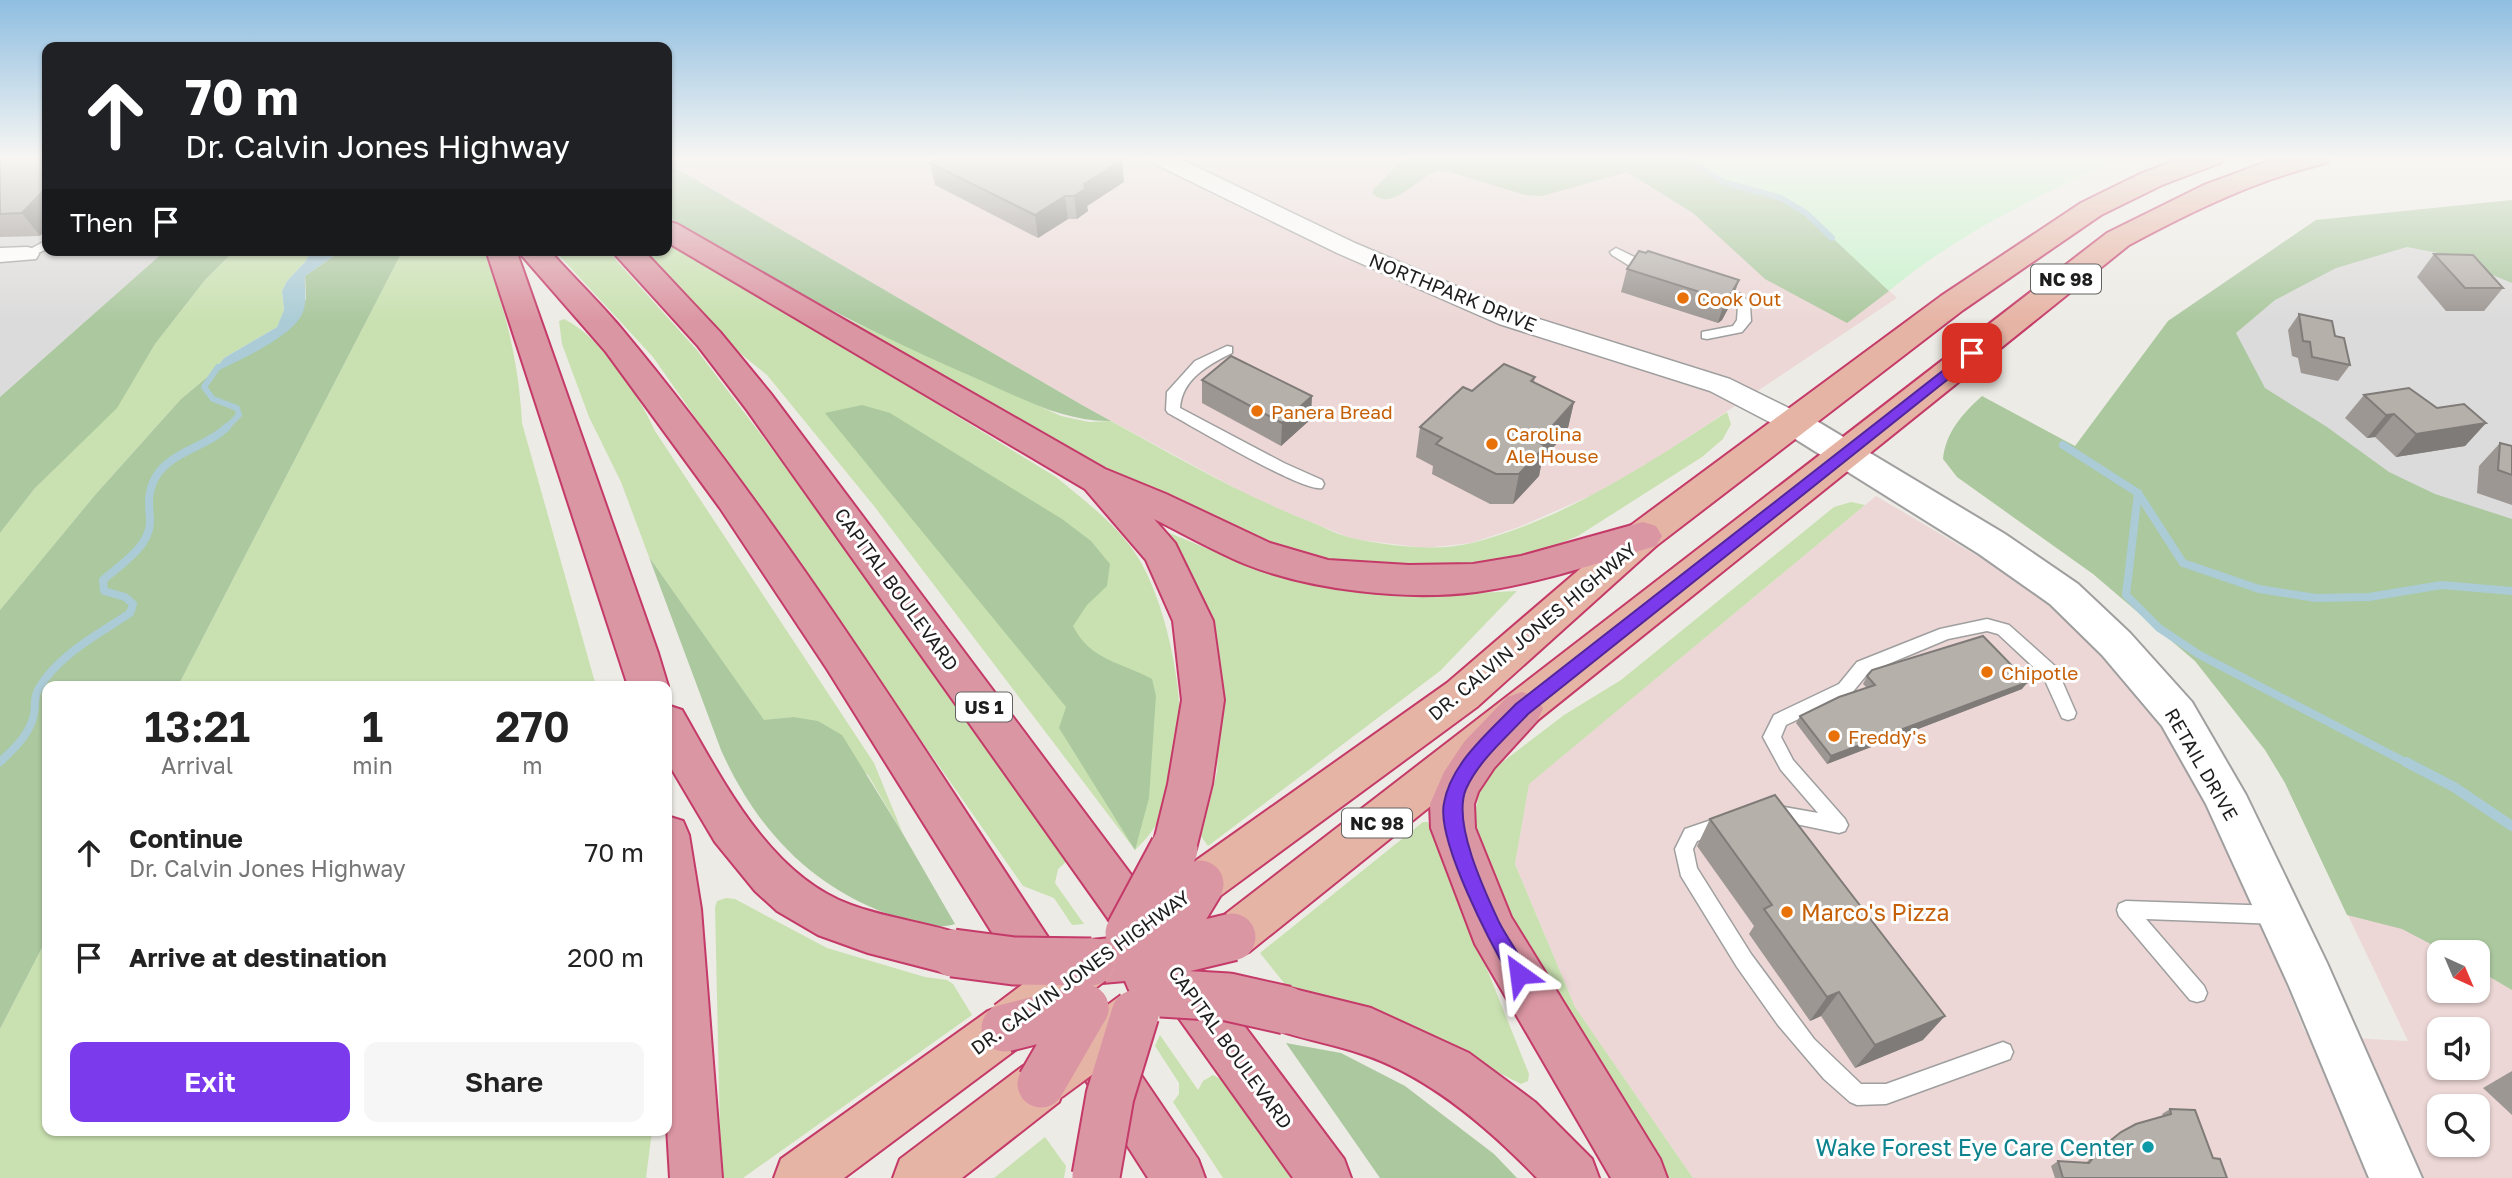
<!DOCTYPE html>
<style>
:root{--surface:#fff;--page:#f6f6f6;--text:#222;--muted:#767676;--accent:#7c3aed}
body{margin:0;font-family:"Golos Text",sans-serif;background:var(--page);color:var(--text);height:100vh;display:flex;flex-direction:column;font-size:26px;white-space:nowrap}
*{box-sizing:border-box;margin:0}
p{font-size:23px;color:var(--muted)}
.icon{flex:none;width:38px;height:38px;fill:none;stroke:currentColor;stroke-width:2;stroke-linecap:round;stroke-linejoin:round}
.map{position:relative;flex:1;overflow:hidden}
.drawer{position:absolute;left:42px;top:681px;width:630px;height:455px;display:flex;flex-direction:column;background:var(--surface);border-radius:14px;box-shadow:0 2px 5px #0004}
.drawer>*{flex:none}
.banner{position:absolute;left:42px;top:42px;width:630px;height:214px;border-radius:14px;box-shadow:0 2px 5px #0004;background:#202124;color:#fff;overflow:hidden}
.needle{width:46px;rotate:136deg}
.fabs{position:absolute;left:2427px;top:940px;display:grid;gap:14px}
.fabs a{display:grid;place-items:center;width:63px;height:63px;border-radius:14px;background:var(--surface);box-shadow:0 2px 5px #0004;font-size:35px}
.pin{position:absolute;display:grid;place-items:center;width:60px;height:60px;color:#fff;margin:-30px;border-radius:14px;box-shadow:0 4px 10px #0006}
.me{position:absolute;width:77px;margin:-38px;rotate:329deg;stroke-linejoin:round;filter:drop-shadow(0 0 5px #0008)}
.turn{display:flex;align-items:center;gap:24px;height:147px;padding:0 28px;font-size:32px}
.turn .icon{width:91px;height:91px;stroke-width:2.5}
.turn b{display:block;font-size:49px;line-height:60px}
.then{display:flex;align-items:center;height:66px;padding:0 28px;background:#0003;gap:14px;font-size:26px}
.eta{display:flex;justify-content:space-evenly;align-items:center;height:119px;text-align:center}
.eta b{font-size:42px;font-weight:600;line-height:49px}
.action{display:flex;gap:14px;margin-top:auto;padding:14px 28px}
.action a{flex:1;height:80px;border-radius:14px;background:var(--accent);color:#fff;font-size:28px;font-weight:600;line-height:80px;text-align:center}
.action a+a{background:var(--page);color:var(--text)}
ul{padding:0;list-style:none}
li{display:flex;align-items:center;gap:21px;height:105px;padding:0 28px}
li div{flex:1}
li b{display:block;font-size:26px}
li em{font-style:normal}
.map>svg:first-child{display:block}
</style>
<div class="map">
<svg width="2512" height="1178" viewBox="0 0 2512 1178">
<rect width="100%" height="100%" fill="#edebe5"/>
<g fill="#dcdbdb">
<polygon points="0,157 47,157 47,250 166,250 0,397"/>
<polygon points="2512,200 2512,723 2168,321 2316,220"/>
</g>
<g fill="#ecd7d6" fill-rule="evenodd">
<polygon points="667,157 1682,157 1698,169 1806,213 1897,298 1648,464 1592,495 1519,527 1471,543 1425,548 1353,539 1259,501 1082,405 667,163"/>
<path d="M1876 496 2049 598 2150 712 2199 786 2256 909 2305 1032 2333 1037 2408 1041 2285 783 2512 723V1178H1693L1575 1007 1515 864 1529 783ZM2440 952H2478V990H2440ZM2440 1029H2478V1068H2440ZM2440 1106H2478V1144H2440Z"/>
</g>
<g fill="#c9e1b1">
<path d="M667 238 1056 477C1085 501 1119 526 1139 559 1164 601 1180 674 1180 723 1179 741 1172 762 1168 780 1160 815 1163 823 1135 850L874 506 767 375 736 350 644 250H667Z"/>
<polygon points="235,250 312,250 305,262 287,281 282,291 284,311 277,327 224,358 211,374 181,399 95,495 0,610 0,533 35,488 121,400 155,344 205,280"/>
<path d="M403 250H483C505 305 519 364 522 423L596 686H178Z"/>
<polygon points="554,250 607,250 696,349 861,566 1067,861 1058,869 1055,883 1084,924 1072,925 1054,898 1023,886 653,357"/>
<path d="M834 313 1061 416 1089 422 1111 421C1175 456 1238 493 1306 520 1322 526 1339 536 1356 539 1393 546 1435 552 1472 543 1564 520 1649 463 1727 412L1731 424 1723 439 1702 457 1578 536 1536 553 1489 565 1446 571 1317 561 1254 544 1143 490 882 344Z"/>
<path d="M564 319C600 336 639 395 655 431L874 763 903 834 868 775 792 717 764 721 649 557 621 482 589 417 562 344 559 321Z"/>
<polygon points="1851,502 1865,505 1529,784 1515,864 1575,1007 1693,1178 1651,1178 1553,1011 1471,830 1480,791 1496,767 1564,715 1621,680 1834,507"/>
<path d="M1162 530C1216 551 1271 579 1329 588 1390 598 1455 594 1517 591L1440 671 1208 846 1201 836 1217 772 1220 693Z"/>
<polygon points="1423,822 1428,822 1529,1074 1528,1081 1521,1084 1390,1017 1288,988 1260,953"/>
<polygon points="726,898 735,899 827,948 925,977 947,980 953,984 972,1015 743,1178 721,1178 715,907 717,901"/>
<polygon points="47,938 47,1130 652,1131 646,1178 0,1178 0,1029"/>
<polygon points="1160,1035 1198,1090 1203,1081 1213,1075 1224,1081 1292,1178 1223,1178 1173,1102 1179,1094 1179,1083 1155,1046"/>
<polygon points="1045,1137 1066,1166 1064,1178 994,1178"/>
</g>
<g fill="#abc89f">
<path d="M1405 157H1682C1712 179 1749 182 1782 198 1821 217 1857 261 1889 291L1847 323 1765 279 1693 213 1627 172 1542 196 1525 195 1450 172C1446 172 1442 170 1438 171 1418 175 1393 214 1372 193L1374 189Z"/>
<path d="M667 163 1082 405 1111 421C1064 422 1023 399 980 380 871 333 767 279 667 216Z"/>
<path d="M2512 200V283L2438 253 2407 247 2336 268 2275 300 2236 333 2265 388 2327 427 2389 472 2435 494 2512 519V990L2478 970V952H2446L2402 929 2347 915 2285 783 2265 750 2195 661 2093 574 1957 477 1943 459C1946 432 1962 414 1982 396L2075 446 2168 321 2316 220Z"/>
<polygon points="166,250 235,250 205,280 155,344 117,408 35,488 0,533 0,397"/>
<polygon points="335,250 403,250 178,686 47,686 47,938 0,1029 0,610 95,495 181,399 211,374 273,340 306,299 305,276 335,255"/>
<path d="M862 405 890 413 1062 519 1091 541 1110 564 1107 586 1087 605 1073 626C1091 661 1121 662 1152 679L1156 696 1149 798 1135 850 1059 728 1066 707 825 413Z"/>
<path d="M649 557 764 720 793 717 818 721 842 735 903 834 955 924C931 931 910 923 888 914 808 885 755 826 721 750Z"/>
<polygon points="1286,1043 1341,1053 1405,1086 1494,1154 1517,1178 1380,1178"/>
</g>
<path fill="#c7f2cb" d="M1682 157H2125C2043 193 1958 233 1889 291L1806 213 1781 198 1723 182Z"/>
<path fill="#abccd6" d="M312 250H335V255L305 276C304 289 308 302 302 314 291 338 235 362 211 374L224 358 277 327 284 310 282 291 287 281 305 262Z"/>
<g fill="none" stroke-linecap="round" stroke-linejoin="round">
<g stroke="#abccd6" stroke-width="6">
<polyline points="1682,157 1723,182 1781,198 1806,213 1832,238"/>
<polyline points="218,367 204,387 213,399 237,408 239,415 226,428"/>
</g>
<g stroke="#abccd6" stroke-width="8">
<polyline points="2063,445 2138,493 2183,563 2259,589 2316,598 2369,597 2442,585 2512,591"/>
<polyline points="2138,493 2126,595 2159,628 2198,654 2409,764"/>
<path d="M0 762C13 750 31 733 34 714 36 704 33 698 39 688 58 655 99 634 130 613L133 604 125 597 104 591 103 580C120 565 149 547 150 523 150 507 146 497 154 480 169 451 206 448 227 427"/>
</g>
<polyline stroke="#abccd6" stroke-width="10" points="2406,762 2454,787 2512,826"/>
<g stroke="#9f9f9f" stroke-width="3">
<g id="service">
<polygon points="47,240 47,249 27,258 21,254"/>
<polygon points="1616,248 1653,266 1655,269 1649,273 1633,268 1612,255 1610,252"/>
<polygon points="1714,284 1743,295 1750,305 1751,321 1742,332 1707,339 1702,338 1702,332 1733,326 1737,320 1738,306 1733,301 1710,291 1710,285"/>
<path d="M1227 346 1232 347V353C1208 365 1182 379 1180 408L1284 463 1322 480 1324 484 1322 488C1304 493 1192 426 1168 413L1166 410 1167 392 1195 361Z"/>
<polygon points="1987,619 2009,625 2056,667 2076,713 2074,718 2068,720 2062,718 2043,676 1998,634 1987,631 1948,639 1869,672 1851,694 1786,725 1781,737 1793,760 1845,819 1848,825 1845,831 1839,833 1767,818 1764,813 1767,808 1773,805 1818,813 1781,770 1763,737 1774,715 1839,684 1857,662 1940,629"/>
<polygon points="1726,815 1732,817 1735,823 1732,829 1697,841 1693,849 1697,868 1751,954 1814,1039 1861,1084 1886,1084 2003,1042 2010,1045 2013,1052 2010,1059 1886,1104 1857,1105 1850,1102 1824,1079 1778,1025 1737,967 1681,876 1675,849 1685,829"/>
<polygon points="2126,901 2278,906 2285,909 2288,915 2285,921 2278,924 2146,919 2204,986 2207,993 2204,1000 2197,1002 2190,1000 2119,916 2117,910 2119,904"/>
</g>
</g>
<g stroke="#9f9f9f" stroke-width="3">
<g id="minor">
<polygon points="1148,157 1176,157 1355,243 1517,312 1730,379 1803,415 1807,422 1803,429 1793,431 1783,429 1710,391 1499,324 1337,253 1151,162"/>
<polygon points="27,247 36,249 39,254 36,259 0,262 0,248"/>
</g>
</g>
<g stroke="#9f9f9f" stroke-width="4">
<polygon id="tertiary" points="1793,410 1805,414 2005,534 2078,584 2130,633 2192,702 2246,795 2327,963 2422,1178 2369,1178 2289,986 2206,804 2162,726 2102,655 2050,604 1979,554 1781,430 1776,422 1781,414"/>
</g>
<g stroke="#c43a69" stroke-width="4">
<g id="trunk">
<polygon points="2185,157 2224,157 2220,163 2162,185 2101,215 1963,310 1656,546 1477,707 1216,899 1200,905 1184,899 1177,884 1184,869 1447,683 1630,526 1941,296 2081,203 2142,173"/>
<path d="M2280 157H2330L2326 163C2256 180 2192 211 2129 245L1249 952 1232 959 1215 952 1208 937 1215 922 2107 233 2204 185Z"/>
<polygon points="1005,1004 1022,1011 1030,1028 1022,1045 844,1178 774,1178 781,1159 988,1011"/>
<polygon points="1041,1059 1059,1066 1066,1084 1059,1102 962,1178 893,1178 900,1159 1023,1066"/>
</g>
</g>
<g stroke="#c43a69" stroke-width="4">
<g id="motorway">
<path d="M667 221 677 224 1105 469 1166 494 1270 543 1328 560 1409 565 1473 564 1521 556 1643 522 1656 526 1662 536 1656 546C1597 563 1537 584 1476 592 1405 601 1310 590 1245 564 1214 551 1184 534 1154 519L1175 543 1213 621 1224 700 1212 784 1196 849 1190 863 1174 869 1158 863 1152 849 1168 784 1182 700 1173 621 1146 560 1085 489 667 242Z"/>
<polygon points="486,250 516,250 658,653 668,686 667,689 667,686 628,686"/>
<path d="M517 250H549C572 276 598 301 621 328 787 527 924 751 1067 966L1074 982 1067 998 1050 1005 1033 998 827 669 720 508 606 352Z"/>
<polygon points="611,250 643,250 720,332 771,394 1344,1159 1351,1178 1293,1178 1163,996 1148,1002 1131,995 1125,981 1091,984 1074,978 1067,962 1074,946 1091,940 1121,937 747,410 698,346"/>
<polygon points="1522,692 1537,697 1543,709 1537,721 1494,768 1478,792 1474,804 1475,828 1511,917 1660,1159 1667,1178 1611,1178 1475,944 1431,828 1430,804 1444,772 1464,742 1507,697"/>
<path d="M667 705 682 710C723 781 769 875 851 905 889 919 931 923 970 937L977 953 970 969 953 975 868 953 818 935 777 911 755 891 715 842 667 761Z"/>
<polygon points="667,816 683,821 689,835 701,909 722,1178 670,1178 667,1127"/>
<path d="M1286 987 1371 1008 1469 1053 1535 1102 1592 1159 1599 1178H1537C1489 1128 1429 1076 1362 1054 1331 1043 1299 1039 1269 1027L1262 1010 1269 993Z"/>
<polygon points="1104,1039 1122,1047 1198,1159 1205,1178 1148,1178 1086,1081 1079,1064 1086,1047"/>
</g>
</g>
<use href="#service" fill="#fff" fill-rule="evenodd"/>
<use href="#minor" fill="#fff" fill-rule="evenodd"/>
<use href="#tertiary" fill="#fff" fill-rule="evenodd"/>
<use href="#trunk" fill="#e6b4a5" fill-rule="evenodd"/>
<use href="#motorway" fill="#db96a3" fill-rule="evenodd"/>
<g stroke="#c43a69" stroke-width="51" stroke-linecap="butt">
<g id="trunk-bridge">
<polyline points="1009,1024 1091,962"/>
<polyline points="1048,1078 1135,1014"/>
</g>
</g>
<g stroke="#c43a69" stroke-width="51" stroke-linecap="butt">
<g id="motorway-bridge">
<polyline points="1129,933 1174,849"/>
<polyline points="953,953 1014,961 1091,962"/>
<polyline points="1157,955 1200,884"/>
<polyline points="1157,955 1232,937"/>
<polyline points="1161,993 1228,997 1286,1010"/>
<polyline points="1005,1028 1085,1008"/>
<polyline points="1041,1084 1085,1008"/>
<polyline points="1096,1176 1110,1096 1135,1014"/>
</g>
</g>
<use href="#trunk-bridge" stroke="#e6b4a5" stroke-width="47"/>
<use href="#motorway-bridge" stroke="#db96a3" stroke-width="47"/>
</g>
<g fill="#9d9793">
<polygon points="0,157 40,236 0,237"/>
<polygon points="930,163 1124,182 1087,206 1088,211 1077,219 1068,219 1038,238 935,185"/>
<polygon points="2434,254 2503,288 2484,311 2446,311 2417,277"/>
<polygon points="1627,269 1739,280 1731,303 1722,320 1718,323 1621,292"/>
<polygon points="2299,314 2335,336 2350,365 2338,381 2301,373 2298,358 2292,356 2288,330"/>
<polygon points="1535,377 1534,382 1574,402 1567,432 1542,460 1539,476 1513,504 1490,504 1432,474 1433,466 1416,457 1420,427"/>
<polygon points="1202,380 1311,419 1281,446 1202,403"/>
<polygon points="2364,395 2437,408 2486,423 2465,446 2396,457 2375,437 2367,438 2345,418"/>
<polygon points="2500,443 2512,446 2512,505 2477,493 2479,466"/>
<polygon points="1867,676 2022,689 1827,764 1796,723 1800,716 1867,688 1863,684"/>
<polygon points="1710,819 1923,1040 1855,1068 1821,1016 1810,1021 1749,934 1754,926 1697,846"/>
<polygon points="2512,1071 2512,1115 2483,1088"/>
<polygon points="2170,1109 2213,1158 2227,1178 2055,1178 2051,1166 2058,1161 2086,1163 2093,1155 2114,1137 2163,1116 2162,1114"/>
</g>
<g fill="#7f7b78">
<polygon points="1122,160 1124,182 1087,206 1088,211 1077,219 1074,196 1084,184"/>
<polygon points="47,187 47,228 40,236 22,213"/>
<polygon points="1065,196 1068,219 1038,238 1035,215"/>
<polygon points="1739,280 1731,303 1722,320 1718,323 1725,300"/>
<polygon points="1312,396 1311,419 1281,446 1282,423"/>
<polygon points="1574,402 1567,432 1542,460 1539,476 1513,504 1519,474 1538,442"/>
<polygon points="2394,414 2375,437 2367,438 2386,415"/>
<polygon points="2486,423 2465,446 2396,457 2416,434"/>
<polygon points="2028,682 2022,689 1827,764 1831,756"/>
<polygon points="1839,992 1821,1016 1810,1021 1827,997"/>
<polygon points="1945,1016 1923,1040 1855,1068 1875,1045"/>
</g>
<g fill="#b6b0ab" stroke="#7f7b78" stroke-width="2">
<polygon points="0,157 47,157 47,187 22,213 0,214"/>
<polygon points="941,157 1115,157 1122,160 1084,184 1085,189 1074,196 1065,196 1035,215 930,163"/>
<polygon points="1639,251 1646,253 1648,251 1739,280 1729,297 1725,300 1627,269"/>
<polygon points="2434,254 2473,255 2503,288 2465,288"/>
<polygon points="2299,314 2332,321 2335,336 2344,338 2350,365 2312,357 2310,342 2303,341"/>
<polygon points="1231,356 1312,396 1282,423 1202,380"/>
<polygon points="1504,364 1535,377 1531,381 1574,402 1538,442 1545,446 1519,474 1496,474 1436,444 1442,438 1420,427 1463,387 1472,391"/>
<polygon points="2409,388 2437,408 2464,404 2486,423 2416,434 2394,414 2386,415 2364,395"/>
<polygon points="2500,443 2512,446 2512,475 2498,470"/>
<polygon points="1983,636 2028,682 1831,756 1800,716 1839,697 1875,685 1867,676 1872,670"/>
<polygon points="1775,795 1945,1016 1875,1045 1839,992 1827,997 1764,909 1772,905 1710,819"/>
<polygon points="2170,1109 2195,1110 2213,1158 2220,1159 2227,1178 2063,1178 2058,1161 2089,1163 2100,1149 2121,1132 2136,1124 2171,1114"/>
</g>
<linearGradient id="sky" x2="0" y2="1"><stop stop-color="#8fbee1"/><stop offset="0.49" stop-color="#f7f6f3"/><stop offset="1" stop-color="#f7f6f3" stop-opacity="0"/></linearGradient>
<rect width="2512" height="322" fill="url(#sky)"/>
<path fill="#7c3aed" stroke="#51269a" stroke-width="2" d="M1972 348 1977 350V356L1528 714C1507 737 1479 760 1466 789 1452 822 1484 890 1499 922 1508 940 1521 956 1529 974L1526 980 1519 983 1512 980C1492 946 1436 841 1444 803 1451 763 1489 732 1516 704Z"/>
<g fill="#e8710a" stroke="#fff" stroke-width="2.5">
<circle cx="1683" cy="298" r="7"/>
<circle cx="1257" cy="411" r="7"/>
<circle cx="1492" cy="444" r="7"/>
<circle cx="1987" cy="672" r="7"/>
<circle cx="1834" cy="736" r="7"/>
<circle cx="1787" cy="912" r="7"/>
</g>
<circle fill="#0f9aa8" stroke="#fff" stroke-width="2.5" cx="2148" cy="1147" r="7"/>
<g text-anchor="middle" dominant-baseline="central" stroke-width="6" stroke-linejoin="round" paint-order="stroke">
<g fill="#fff" stroke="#626262" stroke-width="2">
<rect x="2031" y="264.5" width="70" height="29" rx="5"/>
<rect x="956" y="692.5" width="56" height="29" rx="5"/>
<rect x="1342" y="808.5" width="70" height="29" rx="5"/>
</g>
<g font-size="18" font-weight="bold" fill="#1e1e1e">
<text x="2066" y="279">NC 98</text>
<text x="984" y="707">US 1</text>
<text x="1377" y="823">NC 98</text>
</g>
<g font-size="19" fill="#1e1e1e" stroke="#fff">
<text transform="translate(1453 292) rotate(22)">NORTHPARK DRIVE</text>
<text transform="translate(897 589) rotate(54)">CAPITAL BOULEVARD</text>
<text transform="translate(1532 631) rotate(-40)">DR. CALVIN JONES HIGHWAY</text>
<text transform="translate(2202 764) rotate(60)">RETAIL DRIVE</text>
<text transform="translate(1080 972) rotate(-36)">DR. CALVIN JONES HIGHWAY</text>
<text transform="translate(1231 1047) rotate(54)">CAPITAL BOULEVARD</text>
</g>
<g font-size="19" fill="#c56008" stroke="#fff" text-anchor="start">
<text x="1697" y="298">Cook Out</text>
<text x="1271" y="411">Panera Bread</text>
<text x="1506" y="433">Carolina<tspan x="1506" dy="22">Ale House</tspan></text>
<text x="2001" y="672">Chipotle</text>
<text x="1848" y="736">Freddy's</text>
</g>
<g font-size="23" fill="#c56008" stroke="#fff" text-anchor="start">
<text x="1801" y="912">Marco's Pizza</text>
</g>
<g font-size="23" fill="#0d838f" stroke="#fff" text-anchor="end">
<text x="2134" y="1147">Wake Forest Eye Care Center</text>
</g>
</g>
</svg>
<div class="fabs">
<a><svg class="needle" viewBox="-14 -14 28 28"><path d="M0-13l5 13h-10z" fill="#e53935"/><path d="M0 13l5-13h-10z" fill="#767676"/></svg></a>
<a><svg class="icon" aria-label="sound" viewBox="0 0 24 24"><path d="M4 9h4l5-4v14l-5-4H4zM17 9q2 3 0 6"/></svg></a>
<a><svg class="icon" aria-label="search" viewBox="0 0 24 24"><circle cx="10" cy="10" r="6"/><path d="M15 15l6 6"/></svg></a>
</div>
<div class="pin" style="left:1972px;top:353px;background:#d93025"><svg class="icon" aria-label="arrive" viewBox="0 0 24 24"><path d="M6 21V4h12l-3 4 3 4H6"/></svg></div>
<svg class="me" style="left:1519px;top:974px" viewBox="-20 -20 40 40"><path d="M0-17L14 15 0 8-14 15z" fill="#7c3aed" stroke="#fff" stroke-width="4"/></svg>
<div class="banner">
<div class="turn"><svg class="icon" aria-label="ahead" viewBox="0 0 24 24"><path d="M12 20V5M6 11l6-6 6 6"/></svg><div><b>70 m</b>Dr. Calvin Jones Highway</div></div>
<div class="then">Then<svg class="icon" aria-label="arrive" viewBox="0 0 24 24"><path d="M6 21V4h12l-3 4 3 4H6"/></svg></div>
</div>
<section class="drawer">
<div class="eta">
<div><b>13:21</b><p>Arrival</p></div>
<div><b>1</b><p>min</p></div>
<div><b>270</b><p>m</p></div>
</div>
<ul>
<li><svg class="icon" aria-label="ahead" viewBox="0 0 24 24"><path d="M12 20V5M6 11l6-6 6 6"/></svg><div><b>Continue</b><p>Dr. Calvin Jones Highway</p></div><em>70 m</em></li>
<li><svg class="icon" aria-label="arrive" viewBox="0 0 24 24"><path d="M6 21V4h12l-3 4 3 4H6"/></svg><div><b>Arrive at destination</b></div><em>200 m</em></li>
</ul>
<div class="action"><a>Exit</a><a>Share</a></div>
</section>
</div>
